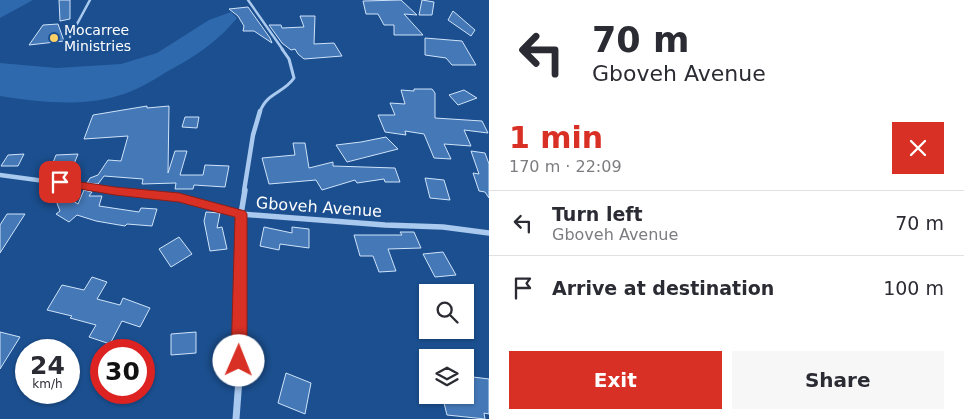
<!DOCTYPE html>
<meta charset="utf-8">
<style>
:root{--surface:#fff;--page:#f7f7f7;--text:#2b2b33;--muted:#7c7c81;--line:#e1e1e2;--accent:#d93025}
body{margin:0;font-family:"DejaVu Sans",sans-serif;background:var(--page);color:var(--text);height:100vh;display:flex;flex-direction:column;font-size:19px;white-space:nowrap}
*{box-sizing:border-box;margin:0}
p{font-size:16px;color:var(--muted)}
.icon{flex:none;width:28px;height:28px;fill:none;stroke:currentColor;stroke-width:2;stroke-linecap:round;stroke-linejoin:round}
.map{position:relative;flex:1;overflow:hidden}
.sheet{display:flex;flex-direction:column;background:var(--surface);width:475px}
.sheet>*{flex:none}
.banner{background:#fff;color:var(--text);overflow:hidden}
.buttons{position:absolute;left:419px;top:284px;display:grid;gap:10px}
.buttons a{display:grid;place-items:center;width:55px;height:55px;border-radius:0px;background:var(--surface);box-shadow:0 1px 4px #0004;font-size:25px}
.speed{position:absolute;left:15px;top:339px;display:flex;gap:10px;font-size:25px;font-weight:700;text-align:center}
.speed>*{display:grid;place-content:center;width:65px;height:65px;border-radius:50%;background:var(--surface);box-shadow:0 1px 4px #0004;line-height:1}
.speed small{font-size:12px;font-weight:400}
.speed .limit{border:8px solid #d22;background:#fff;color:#111}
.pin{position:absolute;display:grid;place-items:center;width:42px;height:42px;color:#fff;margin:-21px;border-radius:10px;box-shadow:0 2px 8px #0006}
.me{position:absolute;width:55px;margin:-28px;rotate:1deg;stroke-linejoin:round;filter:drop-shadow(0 0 4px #0008)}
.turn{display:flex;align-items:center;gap:18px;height:105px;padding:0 20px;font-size:22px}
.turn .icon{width:65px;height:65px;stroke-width:2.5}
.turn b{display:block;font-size:35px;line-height:42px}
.round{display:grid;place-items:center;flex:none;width:52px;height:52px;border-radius:0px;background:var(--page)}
.head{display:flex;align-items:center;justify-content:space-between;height:85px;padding:0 20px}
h1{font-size:30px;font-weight:600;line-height:38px;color:var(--accent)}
.primary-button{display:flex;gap:10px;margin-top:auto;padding:10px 20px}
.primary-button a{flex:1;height:58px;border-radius:0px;background:var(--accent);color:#fff;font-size:20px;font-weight:600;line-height:58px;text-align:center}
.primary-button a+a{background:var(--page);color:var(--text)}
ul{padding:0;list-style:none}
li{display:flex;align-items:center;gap:15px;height:65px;padding:0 20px;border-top:1px solid var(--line)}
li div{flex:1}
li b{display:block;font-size:19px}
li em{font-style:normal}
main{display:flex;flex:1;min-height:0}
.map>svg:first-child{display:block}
</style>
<main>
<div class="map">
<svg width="489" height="419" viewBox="0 0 489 419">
<rect width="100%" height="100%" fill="#1b4f8f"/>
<g fill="#2e69ad">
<polygon points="0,0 33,0 0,18"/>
<path d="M231 12 237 18C216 43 196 56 168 71 152 81 136 91 117 96 80 107 37 102 0 96V63L57 68 121 64 157 53 209 20Z"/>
</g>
<g fill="#4478b7" stroke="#cfe3fa">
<polygon points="59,0 70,0 70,19 60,21"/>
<polygon points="401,0 417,15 404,14 423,35 394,35 394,25 384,25 378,14 366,14 363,1"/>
<polygon points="422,0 434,2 432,15 419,15"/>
<polygon points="248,7 270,38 272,43 254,31 243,31 244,26 238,16 229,9"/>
<polygon points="453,11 475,30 471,36 448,20"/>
<polygon points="300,16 315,16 314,44 334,43 342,56 304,59 298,54 295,49 291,50 282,43 269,25 281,25 282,28 304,27"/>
<polygon points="58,24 64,41 29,45 43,25"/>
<polygon points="425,38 462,41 476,65 452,65 446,58 425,55"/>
<polygon points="414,89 432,89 435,93 435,118 482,121 488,133 464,130 471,146 444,144 451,159 434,158 424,134 405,131 406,135 385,132 378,115 395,115 390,103 405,104 401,90 414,91"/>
<polygon points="464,90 477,98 458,105 449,95"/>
<polygon points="147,106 147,108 169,106 168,173 175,151 187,151 180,175 203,175 205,165 229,166 225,187 194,185 193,189 175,189 176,183 142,184 143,179 104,176 98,184 87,183 90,178 98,175 108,160 121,161 128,136 84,139 93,115"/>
<polygon points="185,117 199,117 197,128 182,127"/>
<polygon points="386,137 398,149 347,162 336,145 361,142"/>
<polygon points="293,143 305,143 309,168 333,162 333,166 395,168 400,182 385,182 384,179 357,183 355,180 322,190 316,180 269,184 262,158 295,155"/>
<polygon points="471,151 485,153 489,164 489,198 485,192 479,191 473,173 479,174"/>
<polygon points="24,154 18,166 1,166 8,155"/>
<polygon points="78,154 74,164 52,165 56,155"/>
<polygon points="425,178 444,180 450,200 430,198"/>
<polygon points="62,189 65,196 78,204 84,190 92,192 89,196 102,196 99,206 139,212 141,208 157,209 152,226 127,224 125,226 96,221 77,215 69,222 56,214 60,211 53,193"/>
<polygon points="206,212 220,213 217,228 222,227 227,249 210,251 204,221"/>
<polygon points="7,214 25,214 0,253 0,225"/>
<polygon points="264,227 292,233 292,227 309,229 309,248 280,244 279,250 260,246"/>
<polygon points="400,232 414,232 421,248 388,249 396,271 379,272 373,256 360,256 354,235 402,235"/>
<polygon points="179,237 192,254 171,267 159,249"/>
<polygon points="443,252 456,275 435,277 423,254"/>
<polygon points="92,277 107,282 97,299 120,305 123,298 150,308 140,327 122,321 110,344 89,337 96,325 70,318 72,316 47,310 62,285 84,290"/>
<polygon points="0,332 20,337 0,369"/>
<polygon points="196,332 196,353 171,355 171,334"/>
<polygon points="286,373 311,383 305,414 278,403"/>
<polygon points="465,376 489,379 489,414 484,413 485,419 447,415 442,395 465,395"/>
</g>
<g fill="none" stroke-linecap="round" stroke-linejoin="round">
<g stroke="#a9c9ee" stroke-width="2.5">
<polyline points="248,0 283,50"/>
<polyline points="70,37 90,0"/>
</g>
<path stroke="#a9c9ee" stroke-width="3" d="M260 112C266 93 284 93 294 78L289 59 282 49"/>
<g stroke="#a9c9ee" stroke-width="4.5">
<polyline points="0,175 118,191"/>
<polyline points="244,191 253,135 260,111"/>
</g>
<g stroke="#a9c9ee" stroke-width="5.5">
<polyline points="109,190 179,198 241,214 385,225 443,227 489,233"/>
<polyline points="240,292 241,214 245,190"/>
</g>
<polyline stroke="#a9c9ee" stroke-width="7" points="236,419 239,379 240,291"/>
</g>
<polygon fill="#d93025" stroke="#8d1f18" points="60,179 115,187 179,193 245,211 247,214 247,361 245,366 239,369 233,366 231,361 235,217 179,202 115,195 57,185 55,182"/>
<circle fill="#ffd166" stroke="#1b4f8f" stroke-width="2" cx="54" cy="38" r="5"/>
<g text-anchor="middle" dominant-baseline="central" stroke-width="5" stroke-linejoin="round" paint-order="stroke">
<g font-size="14" fill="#fff" stroke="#1b4f8f" text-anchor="start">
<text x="64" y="30">Mocarree<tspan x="64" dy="16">Ministries</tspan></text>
</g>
<g font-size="16" fill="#fff" stroke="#1b4f8f">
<text transform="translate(319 207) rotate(4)">Gboveh Avenue</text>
</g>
</g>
</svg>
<div class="buttons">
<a><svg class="icon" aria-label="search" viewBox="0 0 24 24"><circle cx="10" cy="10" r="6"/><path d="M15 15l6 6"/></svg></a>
<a><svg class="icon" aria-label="layers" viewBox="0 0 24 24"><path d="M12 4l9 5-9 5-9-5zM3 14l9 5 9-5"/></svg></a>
</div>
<div class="speed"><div>24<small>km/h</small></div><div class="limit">30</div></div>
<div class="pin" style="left:60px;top:182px;background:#d93025"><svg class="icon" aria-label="arrive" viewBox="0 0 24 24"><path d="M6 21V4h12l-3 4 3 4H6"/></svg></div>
<svg class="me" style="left:239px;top:361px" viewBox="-20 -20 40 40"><circle r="19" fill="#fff"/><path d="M0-13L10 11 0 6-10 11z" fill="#d93025"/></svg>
</div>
<section class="sheet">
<div class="banner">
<div class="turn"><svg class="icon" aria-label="left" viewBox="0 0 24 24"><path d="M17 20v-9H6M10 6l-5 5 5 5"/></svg><div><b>70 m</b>Gboveh Avenue</div></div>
</div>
<div class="head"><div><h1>1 min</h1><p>170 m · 22:09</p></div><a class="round" style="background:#d93025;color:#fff"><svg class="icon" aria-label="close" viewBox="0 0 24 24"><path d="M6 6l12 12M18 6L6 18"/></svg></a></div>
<ul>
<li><svg class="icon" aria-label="left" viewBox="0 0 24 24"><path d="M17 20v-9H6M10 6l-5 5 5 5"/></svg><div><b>Turn left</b><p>Gboveh Avenue</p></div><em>70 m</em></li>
<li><svg class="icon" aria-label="arrive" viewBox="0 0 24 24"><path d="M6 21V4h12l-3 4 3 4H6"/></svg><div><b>Arrive at destination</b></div><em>100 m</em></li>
</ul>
<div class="primary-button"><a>Exit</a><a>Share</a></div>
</section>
</main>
